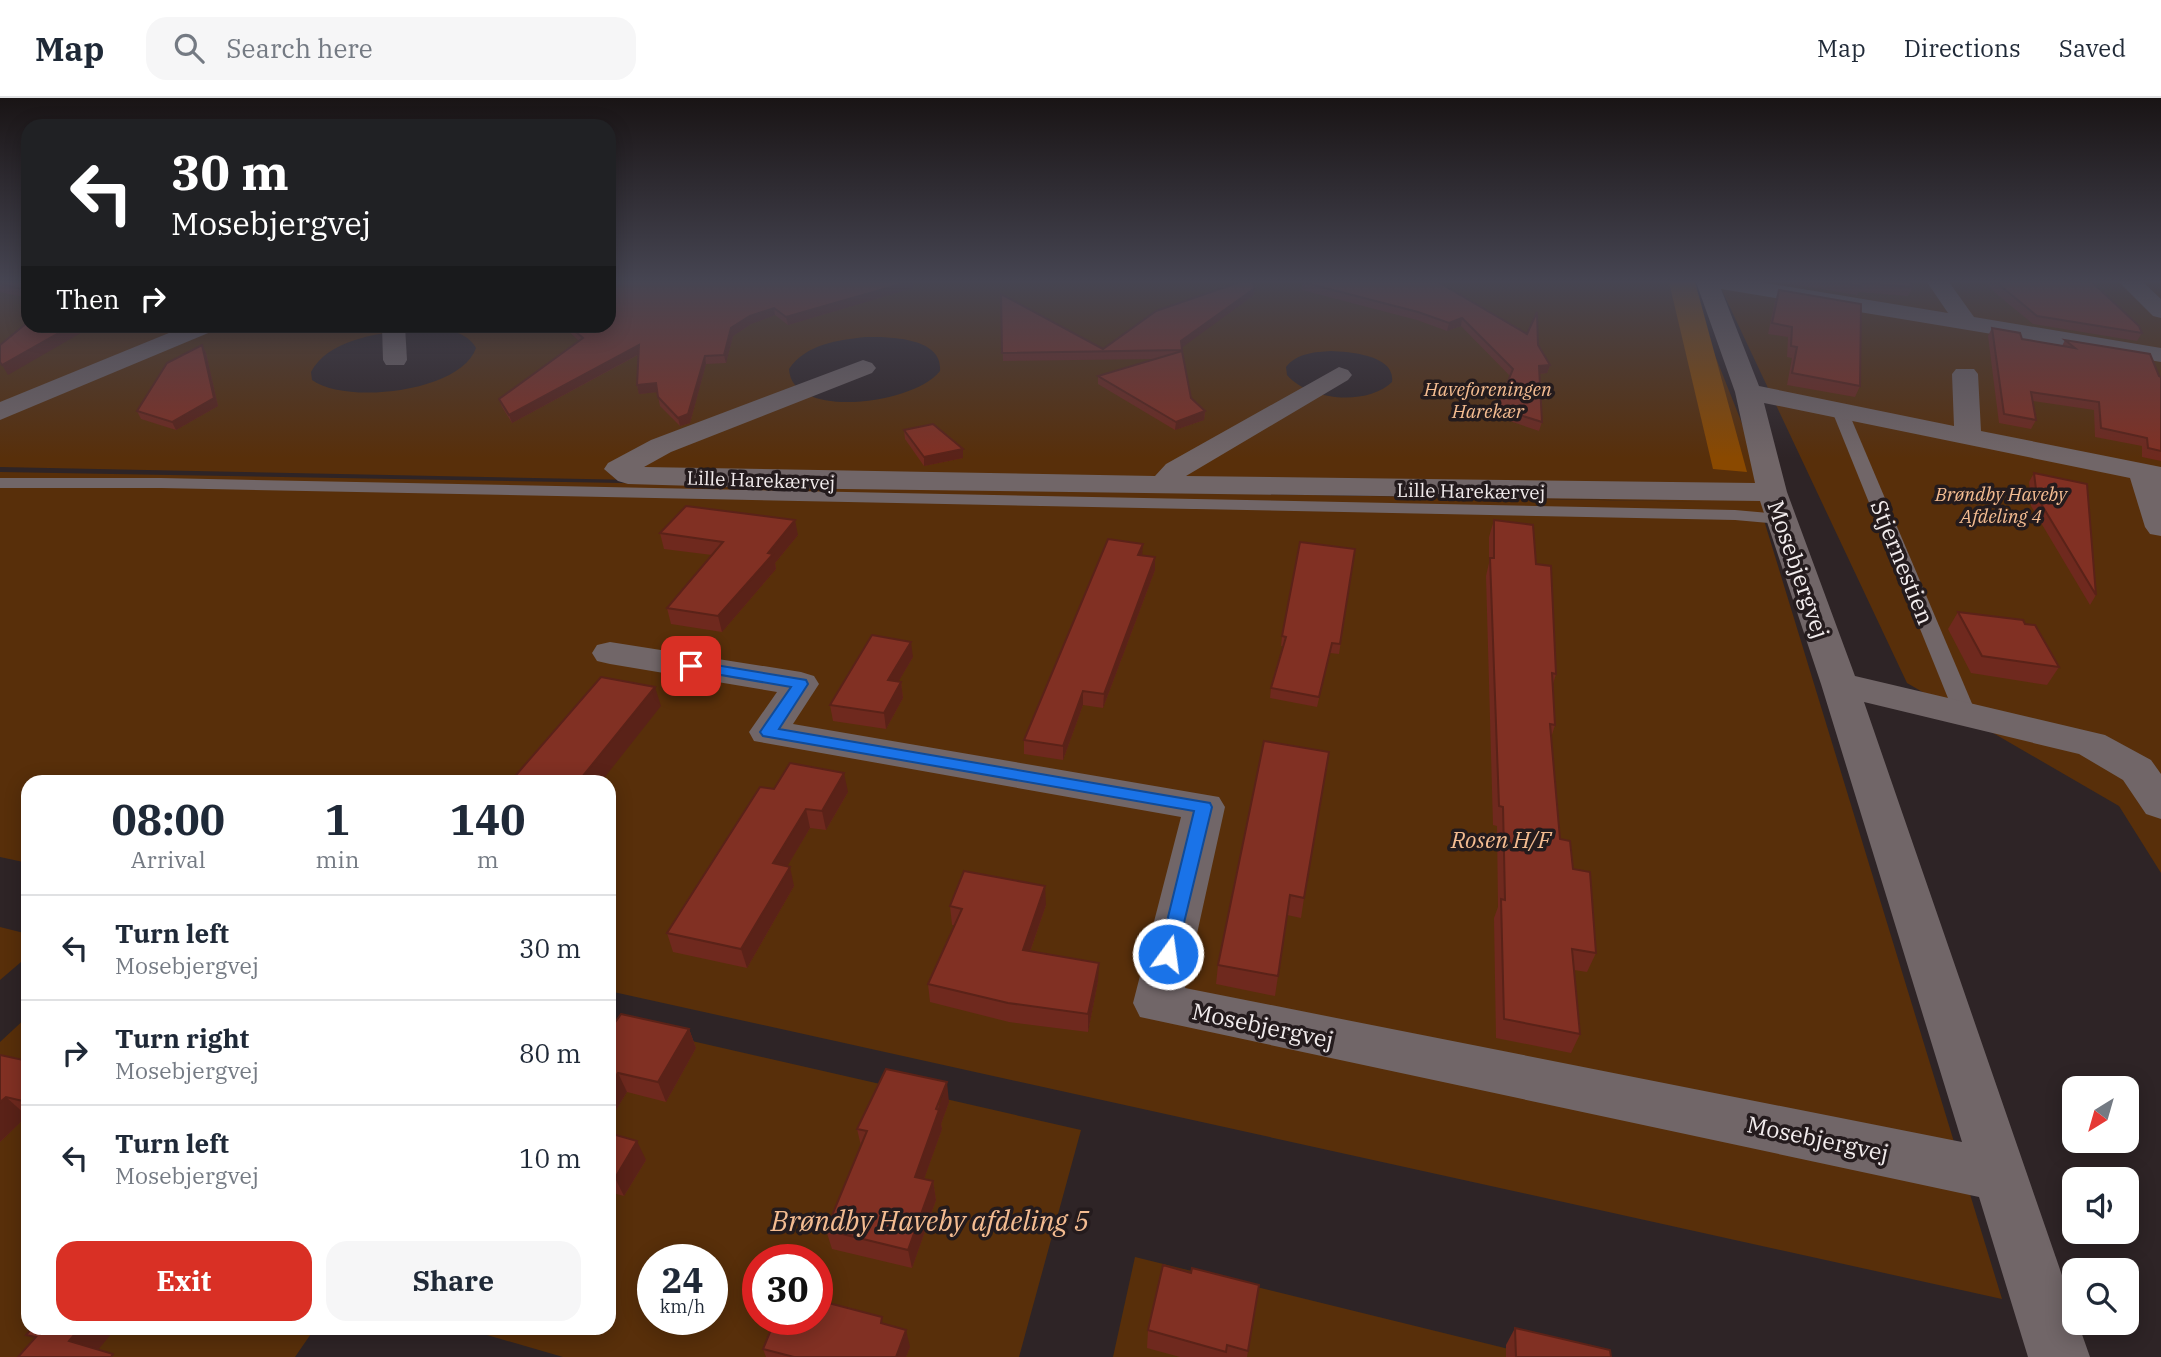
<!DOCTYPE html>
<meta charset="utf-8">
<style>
:root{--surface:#fff;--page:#f6f6f7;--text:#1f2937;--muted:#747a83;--line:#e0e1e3;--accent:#d93025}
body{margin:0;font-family:"IBM Plex Serif",serif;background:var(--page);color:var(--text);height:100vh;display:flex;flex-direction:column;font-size:26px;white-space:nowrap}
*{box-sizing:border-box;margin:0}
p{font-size:23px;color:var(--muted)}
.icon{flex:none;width:38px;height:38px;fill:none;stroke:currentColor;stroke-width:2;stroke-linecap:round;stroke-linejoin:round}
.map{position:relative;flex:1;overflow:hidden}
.panel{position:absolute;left:21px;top:677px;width:595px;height:560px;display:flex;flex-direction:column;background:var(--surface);border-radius:21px;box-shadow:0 4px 18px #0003}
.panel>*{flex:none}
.hud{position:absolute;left:21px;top:21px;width:595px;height:214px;border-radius:21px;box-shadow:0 4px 18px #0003;background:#202124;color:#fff;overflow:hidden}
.needle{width:46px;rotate:217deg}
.tools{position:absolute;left:2062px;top:978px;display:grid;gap:14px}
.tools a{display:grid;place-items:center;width:77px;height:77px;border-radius:14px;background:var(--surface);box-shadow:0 4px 18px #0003;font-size:35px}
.speed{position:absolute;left:637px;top:1146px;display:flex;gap:14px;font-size:35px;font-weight:700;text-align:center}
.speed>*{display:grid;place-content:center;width:91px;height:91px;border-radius:50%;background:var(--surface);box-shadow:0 4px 18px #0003;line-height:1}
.speed small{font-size:18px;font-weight:400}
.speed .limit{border:10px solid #d22;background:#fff;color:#111}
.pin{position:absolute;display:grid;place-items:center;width:60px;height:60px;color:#fff;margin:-30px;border-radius:14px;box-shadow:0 4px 10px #0006}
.me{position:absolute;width:77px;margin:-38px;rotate:14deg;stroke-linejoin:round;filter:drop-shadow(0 0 5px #0008)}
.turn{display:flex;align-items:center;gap:24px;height:147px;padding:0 35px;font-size:32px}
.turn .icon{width:91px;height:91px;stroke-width:2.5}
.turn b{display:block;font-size:49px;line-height:60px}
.then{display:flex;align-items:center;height:66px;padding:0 35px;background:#0003;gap:14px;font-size:26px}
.eta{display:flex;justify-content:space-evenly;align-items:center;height:119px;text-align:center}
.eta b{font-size:42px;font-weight:700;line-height:49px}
.cta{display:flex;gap:14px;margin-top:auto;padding:14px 35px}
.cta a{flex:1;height:80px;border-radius:21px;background:var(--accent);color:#fff;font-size:28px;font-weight:700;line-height:80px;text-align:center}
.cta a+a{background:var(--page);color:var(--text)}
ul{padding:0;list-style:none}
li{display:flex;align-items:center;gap:21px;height:105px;padding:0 35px;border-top:2px solid var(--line)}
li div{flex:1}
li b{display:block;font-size:26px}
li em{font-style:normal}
header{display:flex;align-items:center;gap:42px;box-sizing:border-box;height:98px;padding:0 35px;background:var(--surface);border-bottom:2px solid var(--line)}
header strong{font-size:33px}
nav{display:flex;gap:38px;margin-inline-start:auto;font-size:24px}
.search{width:490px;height:63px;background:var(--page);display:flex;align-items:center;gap:18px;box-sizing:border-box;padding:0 24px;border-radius:21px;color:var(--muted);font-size:26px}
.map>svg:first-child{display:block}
</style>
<header>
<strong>Map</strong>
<div class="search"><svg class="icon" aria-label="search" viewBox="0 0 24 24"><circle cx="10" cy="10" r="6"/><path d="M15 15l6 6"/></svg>Search here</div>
<nav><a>Map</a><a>Directions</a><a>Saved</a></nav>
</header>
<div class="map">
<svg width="2161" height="1259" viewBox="0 0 2161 1259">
<rect width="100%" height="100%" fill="#2e2426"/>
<g fill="#582f0a" fill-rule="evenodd">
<path d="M0 184H28V228H609V184H1686L1781 424 1763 419 2002 1201 609 893V684H28V765L0 759V374L1713 404 0 369ZM407 232C429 231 463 227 476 250 461 294 346 307 312 282L311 274C328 242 375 236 407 232ZM866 239C889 239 943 239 940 273 915 306 792 323 789 271 806 246 838 242 866 239ZM1331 253C1350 254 1396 257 1392 284 1367 308 1310 303 1287 277L1286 269C1297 255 1315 254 1331 253Z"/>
<polygon points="1718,184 2161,184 2161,775 2119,708 1907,585"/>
<polygon points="0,829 28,836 28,858 0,882"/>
<polygon points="28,918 28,1230 315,1230 295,1259 0,1259 0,944"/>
<path d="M609 924 1081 1032 1019 1259H563L463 1230H609ZM653 1162H712V1222H653ZM758 1162H817V1222H758Z"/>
<polygon points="1135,1159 1541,1259 1113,1259"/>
</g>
<polygon fill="#8a4900" points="1669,184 1695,184 1747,374 1713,371"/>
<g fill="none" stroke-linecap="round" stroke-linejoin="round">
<g fill="#716668" fill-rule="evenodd">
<polygon points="1840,308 1848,313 1976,615 1973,620 1957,620 1954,615 1832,313"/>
<polygon points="0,380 161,380 1735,412 1781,416 1790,421 1781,426 1735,422 161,390 0,390"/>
</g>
<g fill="#716668" fill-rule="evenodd">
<polygon points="1696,184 1759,184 1948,215 1927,184 1949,184 1974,219 2161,250 2161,264 1721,191 1759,288 1954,328 1952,276 1956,271 1974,271 1978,276 1981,333 2161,369 2161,438 2150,436 2145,429 2130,380 1764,305 1787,394 1855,578 2105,637 2151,662 2161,676 2161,721 2146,716 2123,682 2079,656 1864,604 2074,1212 2074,1225 2078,1225 2090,1259 2028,1259 1979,1099 1140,919 1133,905 1181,719 754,643 749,634 777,594 610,566 597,563 592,555 597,547 610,544 801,574 814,578 819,586 793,626 1219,699 1225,709 1185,890 1962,1044 1821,586 1760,403 764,390 628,386 618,383 604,371 608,365 651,342 863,262 872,265 876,270 872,275 671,354 644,369 1155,378 1166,366 1339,269 1348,272 1352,277 1348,282 1186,378 1755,385 1735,294"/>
<polygon points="2119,184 2143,184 2161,201 2161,220 2153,218"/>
<polygon points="186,228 217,228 213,233 0,322 0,304"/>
<polygon points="382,228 405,228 407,262 404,267 386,267 383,262"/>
</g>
</g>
<g fill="#6f291e">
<polygon points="0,184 28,184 28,200 0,194"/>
<polygon points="609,184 912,184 913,190 788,227 775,217 751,226 733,238 726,265 706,266 690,325 680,328 660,308 657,294 639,296 637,287 638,257 512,325 502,309 499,301 579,243 563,228 609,228"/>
<polygon points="1302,184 1438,184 1538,247 1550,267 1547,275 1539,276 1542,324 1539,333 1495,318 1497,310 1510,278 1461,228 1447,233 1417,222 1302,192"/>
<polygon points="1779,184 1909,184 1913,189 1908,198 1859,194 1857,197"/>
<polygon points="1987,184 2092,184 2142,235 2137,243 2033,226 1994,194"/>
<polygon points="1779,192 1860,288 1855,299 1787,287 1792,260 1787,259 1788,239 1768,236 1775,203"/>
<polygon points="1001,196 1103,251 1254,197 1182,249 1191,300 1205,313 1204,322 1175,332 1098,286 1098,278 1157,261 1003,263"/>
<polygon points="1992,230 2022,241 2062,248 2065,242 2161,279 2161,363 2142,359 2142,348 2095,339 2094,312 2033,303 2036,322 2031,331 1999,325 1988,238"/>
<polygon points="202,247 206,255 218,308 176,332 141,321 137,313"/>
<polygon points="904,332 963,351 963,360 924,368 905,341"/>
<polygon points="2034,375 2096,497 2090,507 2031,408 2029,384"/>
<polygon points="1494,422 1536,466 1556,576 1553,586 1555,627 1551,640 1560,741 1573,771 1596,855 1587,874 1574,872 1580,936 1571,955 1496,940 1494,820 1498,809 1497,728 1493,727 1486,478 1489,465 1489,439"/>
<polygon points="660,435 798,437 775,465 776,471 722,534 671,526 667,510 712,457 664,451"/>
<polygon points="1355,451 1339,556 1330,555 1317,609 1270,600 1271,590 1284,548 1281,548 1282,538"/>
<polygon points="1142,457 1155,459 1155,472 1103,610 1083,607 1063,662 1024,656 1024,642"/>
<polygon points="1958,514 2059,569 2047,587 1971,575 1948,531"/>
<polygon points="913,559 898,584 901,584 903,600 886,631 833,623 830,607"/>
<polygon points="1264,643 1304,800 1301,820 1287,817 1275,898 1216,886 1218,867"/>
<polygon points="774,691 848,694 826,732 810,730 787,768 794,788 747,870 673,854 667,835"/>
<polygon points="1046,807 1030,854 1098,883 1088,934 1009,924 930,904 928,886 954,827 952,827 950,808"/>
<polygon points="689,931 696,950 666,1004 627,994 609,1023 609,933"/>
<polygon points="0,957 28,963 28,1018 27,1018 0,1044"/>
<polygon points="949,1004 941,1026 942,1031 924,1081 933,1083 936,1102 912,1170 832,1151 826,1132 861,1048 857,1031"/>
<polygon points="609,1035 646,1062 624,1098 609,1094"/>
<polygon points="1191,1175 1259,1187 1247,1259 1180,1259 1147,1250 1148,1232"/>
<polygon points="884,1226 910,1249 906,1259 766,1259 763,1251"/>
<polygon points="1515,1230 1611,1259 1506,1259 1506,1247"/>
</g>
<g fill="#5a2218">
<polygon points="908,184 912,184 913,190 788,227 786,219"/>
<polygon points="1255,190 1254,197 1180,251 1181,243"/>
<polygon points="774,210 775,217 751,226 733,238 726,265 724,257 731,230 750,218"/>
<polygon points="1462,220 1461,228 1447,233 1449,225"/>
<polygon points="71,228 93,228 8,277 2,267"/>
<polygon points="202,247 206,255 218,308 176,332 172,324"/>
<polygon points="639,247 641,255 512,325 509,317"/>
<polygon points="705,258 706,266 690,325 680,328 678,320"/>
<polygon points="1550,267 1547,275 1537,276 1539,268"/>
<polygon points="656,285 658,294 639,296 637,287"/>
<polygon points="1205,313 1204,322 1175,332 1176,324"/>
<polygon points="963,351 963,360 924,368 924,359"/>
<polygon points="795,422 798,437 775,465 776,471 722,534 718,518"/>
<polygon points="1143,446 1142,459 1138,457"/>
<polygon points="1155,459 1155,472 1103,610 1104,596"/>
<polygon points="911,544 913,559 890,598 888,582"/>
<polygon points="901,584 903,600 886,631 884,615"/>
<polygon points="655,589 661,608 601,684 578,684"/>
<polygon points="1083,593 1083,607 1063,662 1063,648"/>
<polygon points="844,675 848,694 826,732 822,713"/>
<polygon points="806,711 810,730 778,784 773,765"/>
<polygon points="790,769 794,788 747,870 741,851"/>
<polygon points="1045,788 1046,807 1024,871 1023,852"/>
<polygon points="1099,865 1098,883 1088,934 1088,916"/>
<polygon points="689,931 696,950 666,1004 658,984"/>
<polygon points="618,975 627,994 609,1023 609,989"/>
<polygon points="947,984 949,1004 941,1026 942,1031 918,1098 915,1079"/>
<polygon points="6,999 27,1018 0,1044 0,1004"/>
<polygon points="637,1043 646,1062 624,1098 615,1080"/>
<polygon points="933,1083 936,1102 912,1170 908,1152"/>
<polygon points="80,1230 108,1230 113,1234 92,1259 69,1243"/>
<polygon points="906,1232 910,1249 906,1259 896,1259"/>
</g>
<g fill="#813023" stroke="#5a2218" stroke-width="2">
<polygon points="0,184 28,184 28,192 0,186"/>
<polygon points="609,184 908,184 786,219 774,210 750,218 731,230 724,257 705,258 688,316 678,320 658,299 656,285 637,287 639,247 509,317 499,301 583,240 569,228 609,228"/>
<polygon points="1240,184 1252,184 1255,190 1181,243 1182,252 1002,255 1001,196 1103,251 1156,213"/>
<polygon points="1302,184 1438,184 1527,236 1537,214 1538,247 1550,267 1539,268 1542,324 1497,310 1513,271 1462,220 1449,225 1418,214"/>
<polygon points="1833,184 1909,184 1913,189 1861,185 1861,188"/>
<polygon points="1996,184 2092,184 2139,228 2142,235 2037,218"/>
<polygon points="1779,192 1861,206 1860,288 1792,275 1797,249 1791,248 1792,229 1772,225"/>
<polygon points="28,224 28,228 71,228 2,267 0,264 0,247"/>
<polygon points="1992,230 2020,235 2022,241 2075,250 2065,242 2150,256 2159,278 2161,279 2161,353 2148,350 2147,340 2101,330 2099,304 2031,294 2036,322 2004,316"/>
<polygon points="202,247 214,300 172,324 137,313 167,265"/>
<polygon points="1182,253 1191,300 1205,313 1176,324 1098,278"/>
<polygon points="933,326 963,351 924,359 904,332"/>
<polygon points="2034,375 2087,386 2096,497 2037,399"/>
<polygon points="686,408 795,422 768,455 773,456 718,518 667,510 723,444 660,435"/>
<polygon points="1494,422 1533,427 1536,466 1551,468 1556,576 1552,575 1555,627 1550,626 1560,741 1570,743 1573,771 1590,774 1596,855 1572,851 1580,936 1504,921 1501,801 1505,802 1503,709 1499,708 1490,460 1494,460"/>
<polygon points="1108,441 1143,446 1138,457 1155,459 1104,596 1083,593 1063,648 1024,642"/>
<polygon points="1300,444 1355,451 1340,546 1332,545 1319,599 1271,590 1286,539 1282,538"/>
<polygon points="1958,514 2023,522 2025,526 2035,527 2059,569 1982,558"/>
<polygon points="872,537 911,544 888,582 901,584 884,615 830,607"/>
<polygon points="601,579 655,589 578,684 510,684"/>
<polygon points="1264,643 1329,654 1304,800 1290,797 1278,878 1218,867"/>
<polygon points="790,665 844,675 822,713 806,711 773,765 790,769 741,851 667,835 760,689 774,691"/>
<polygon points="964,773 1045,788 1023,852 1099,865 1088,916 1008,905 928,886 962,811 950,808"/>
<polygon points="621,916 689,931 658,984 618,975 609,989 609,933"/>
<polygon points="0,957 28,963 27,1004 6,999 0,1004"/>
<polygon points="886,971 947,984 936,1011 939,1012 915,1079 933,1083 908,1152 826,1132 867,1033 857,1031"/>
<polygon points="609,1035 637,1043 615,1080 609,1078"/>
<polygon points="1163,1167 1191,1175 1192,1170 1259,1187 1248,1253 1227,1247 1226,1254 1148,1232"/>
<polygon points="817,1202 882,1219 881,1225 906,1232 896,1259 794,1259 763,1251 775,1222 817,1222"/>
<polygon points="32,1230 80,1230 69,1243 113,1256 111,1259 18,1259 36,1239 26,1237"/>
<polygon points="1515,1230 1610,1252 1611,1259 1516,1259"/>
</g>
<linearGradient id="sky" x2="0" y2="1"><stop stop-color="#191415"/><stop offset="0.51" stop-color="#464552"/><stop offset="1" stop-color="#464552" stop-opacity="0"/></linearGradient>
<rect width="2161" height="360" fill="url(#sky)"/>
<polygon fill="#1a73e8" stroke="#114b97" stroke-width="2" points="691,563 806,582 808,586 779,631 1210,705 1212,709 1175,862 1161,862 1159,856 1194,713 763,638 760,634 791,589 686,571 684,568"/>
<g text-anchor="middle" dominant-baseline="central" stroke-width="7" stroke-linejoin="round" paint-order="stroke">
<g font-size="19" font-style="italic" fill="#f4bc91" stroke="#241b1d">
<text x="1488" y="291">Haveforeningen<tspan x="1488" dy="22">Harekær</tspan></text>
<text x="2001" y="396">Brøndby Haveby<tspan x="2001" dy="22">Afdeling 4</tspan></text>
</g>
<g font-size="19" fill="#f2eced" stroke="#241b1d">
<text transform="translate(761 382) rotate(2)">Lille Harekærvej</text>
<text transform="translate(1471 393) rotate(1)">Lille Harekærvej</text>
</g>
<g font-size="23" fill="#f2eced" stroke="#241b1d">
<text transform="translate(1903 464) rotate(68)">Stjernestien</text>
<text transform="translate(1799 471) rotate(71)">Mosebjergvej</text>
<text transform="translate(1263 927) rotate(12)">Mosebjergvej</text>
<text transform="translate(1818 1040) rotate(12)">Mosebjergvej</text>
</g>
<g font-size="23" font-style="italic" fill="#f4bc91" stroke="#241b1d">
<text x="1501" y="741">Rosen H/F</text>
</g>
<g font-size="28" font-style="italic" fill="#f4bc91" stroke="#241b1d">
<text x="930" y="1122">Brøndby Haveby afdeling 5</text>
</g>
</g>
</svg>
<div class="tools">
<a><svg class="needle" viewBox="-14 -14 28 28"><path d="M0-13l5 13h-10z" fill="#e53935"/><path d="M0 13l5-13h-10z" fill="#747a83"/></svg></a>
<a><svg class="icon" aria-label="sound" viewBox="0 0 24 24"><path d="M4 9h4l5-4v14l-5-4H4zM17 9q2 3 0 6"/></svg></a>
<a><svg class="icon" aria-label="search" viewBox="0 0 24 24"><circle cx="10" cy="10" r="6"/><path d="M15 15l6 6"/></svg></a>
</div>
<div class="speed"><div>24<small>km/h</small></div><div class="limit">30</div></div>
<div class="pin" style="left:691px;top:568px;background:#d93025"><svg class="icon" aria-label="arrive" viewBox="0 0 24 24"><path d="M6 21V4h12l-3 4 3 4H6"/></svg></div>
<svg class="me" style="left:1168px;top:856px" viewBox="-20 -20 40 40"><circle r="17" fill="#1a73e8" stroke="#fff" stroke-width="3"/><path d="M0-11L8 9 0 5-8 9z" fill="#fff"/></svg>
<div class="hud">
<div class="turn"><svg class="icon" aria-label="left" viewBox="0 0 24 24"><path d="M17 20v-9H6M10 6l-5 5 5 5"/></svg><div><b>30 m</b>Mosebjergvej</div></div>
<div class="then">Then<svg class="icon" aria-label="right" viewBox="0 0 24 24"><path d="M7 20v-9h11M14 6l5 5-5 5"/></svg></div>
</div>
<section class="panel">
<div class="eta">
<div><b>08:00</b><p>Arrival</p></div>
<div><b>1</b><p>min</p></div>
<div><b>140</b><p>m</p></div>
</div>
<ul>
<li><svg class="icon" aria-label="left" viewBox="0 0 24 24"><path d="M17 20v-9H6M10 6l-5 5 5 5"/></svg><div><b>Turn left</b><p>Mosebjergvej</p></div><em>30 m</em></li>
<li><svg class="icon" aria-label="right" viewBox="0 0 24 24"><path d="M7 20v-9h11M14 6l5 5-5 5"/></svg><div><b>Turn right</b><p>Mosebjergvej</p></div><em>80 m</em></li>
<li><svg class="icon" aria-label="left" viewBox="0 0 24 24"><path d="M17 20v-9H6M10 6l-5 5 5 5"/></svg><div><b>Turn left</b><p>Mosebjergvej</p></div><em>10 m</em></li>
</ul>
<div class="cta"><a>Exit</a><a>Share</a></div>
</section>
</div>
